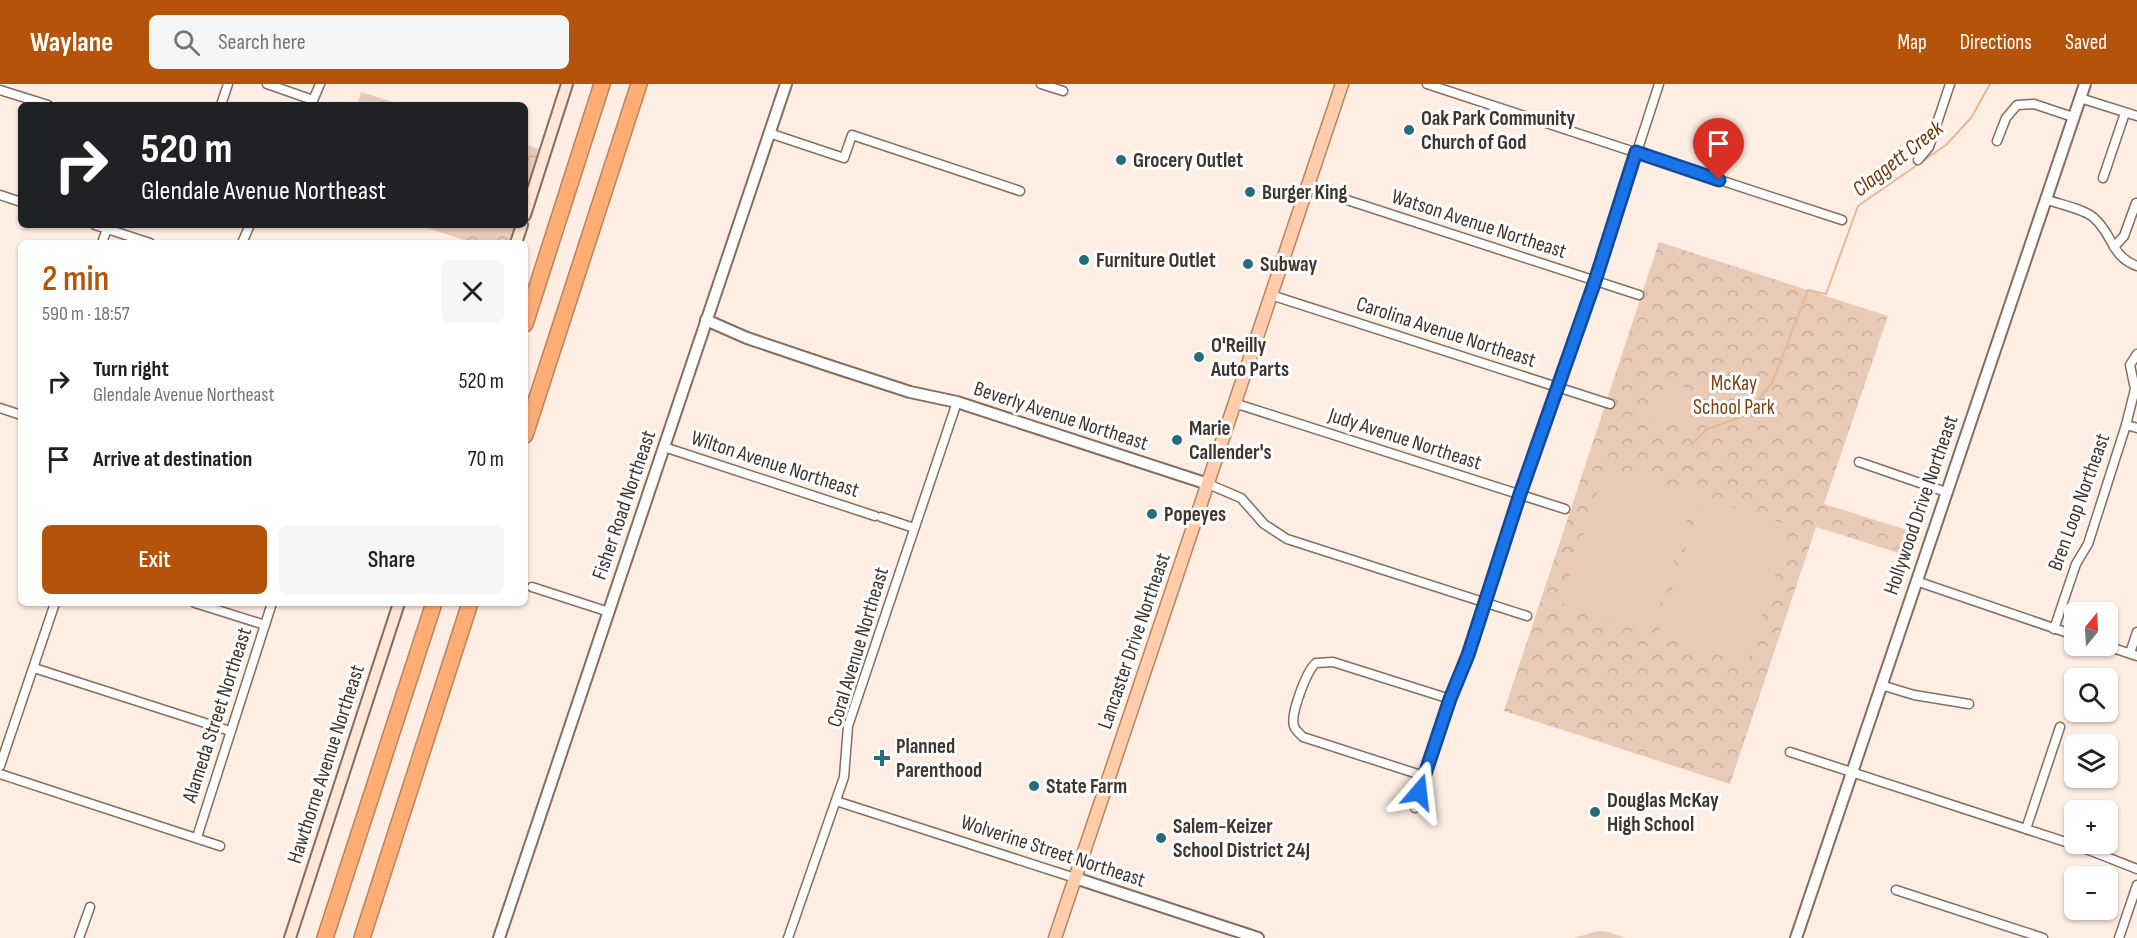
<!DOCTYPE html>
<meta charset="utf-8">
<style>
:root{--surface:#fff;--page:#f6f6f6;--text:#202124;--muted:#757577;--accent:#b45309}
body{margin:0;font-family:"Sofia Sans Condensed",sans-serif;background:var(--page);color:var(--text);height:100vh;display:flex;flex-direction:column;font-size:22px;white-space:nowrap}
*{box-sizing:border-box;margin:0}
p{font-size:20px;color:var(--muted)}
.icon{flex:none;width:33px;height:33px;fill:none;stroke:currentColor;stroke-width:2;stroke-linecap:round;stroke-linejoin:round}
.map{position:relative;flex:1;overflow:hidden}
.drawer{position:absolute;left:18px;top:156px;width:510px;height:366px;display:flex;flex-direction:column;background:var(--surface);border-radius:9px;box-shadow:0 2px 4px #0004}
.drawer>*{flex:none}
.banner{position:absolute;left:18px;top:18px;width:510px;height:126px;border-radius:9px;box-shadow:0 2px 4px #0004;background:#202124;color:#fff;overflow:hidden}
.needle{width:39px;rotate:18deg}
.controls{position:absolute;left:2064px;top:518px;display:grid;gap:12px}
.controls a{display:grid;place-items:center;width:54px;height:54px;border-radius:9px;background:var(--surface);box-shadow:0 2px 4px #0004;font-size:30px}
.pin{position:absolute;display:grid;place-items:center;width:51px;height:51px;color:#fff;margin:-62px -26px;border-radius:50% 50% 50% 0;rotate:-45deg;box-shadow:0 0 6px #0007}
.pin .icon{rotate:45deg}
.me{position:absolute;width:66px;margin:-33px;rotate:17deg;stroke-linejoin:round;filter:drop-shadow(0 0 4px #0008)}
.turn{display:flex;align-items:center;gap:21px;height:126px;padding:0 24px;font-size:27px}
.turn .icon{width:78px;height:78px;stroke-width:2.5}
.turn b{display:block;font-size:42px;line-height:51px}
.round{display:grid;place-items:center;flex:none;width:63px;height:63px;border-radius:9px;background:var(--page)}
.head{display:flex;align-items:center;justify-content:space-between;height:102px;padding:0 24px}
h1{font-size:36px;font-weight:600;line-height:45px;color:var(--accent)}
.primary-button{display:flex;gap:12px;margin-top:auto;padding:12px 24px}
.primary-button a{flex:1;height:69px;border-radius:9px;background:var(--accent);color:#fff;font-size:24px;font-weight:600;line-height:69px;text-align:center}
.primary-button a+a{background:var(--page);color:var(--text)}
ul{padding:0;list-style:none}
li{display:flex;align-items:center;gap:18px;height:78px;padding:0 24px}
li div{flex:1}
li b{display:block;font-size:22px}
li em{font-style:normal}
header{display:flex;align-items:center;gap:36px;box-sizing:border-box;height:84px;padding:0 30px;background:var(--accent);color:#fff}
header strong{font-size:28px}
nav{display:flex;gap:33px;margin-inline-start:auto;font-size:21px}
.search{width:420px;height:54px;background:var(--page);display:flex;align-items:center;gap:15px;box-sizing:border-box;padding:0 21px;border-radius:9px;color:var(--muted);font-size:22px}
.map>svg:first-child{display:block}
</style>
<header>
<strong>Waylane</strong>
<div class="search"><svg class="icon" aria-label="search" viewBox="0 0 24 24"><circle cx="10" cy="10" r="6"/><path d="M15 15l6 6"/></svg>Search here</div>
<nav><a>Map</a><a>Directions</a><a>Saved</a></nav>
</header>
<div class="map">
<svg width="2137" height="854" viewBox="0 0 2137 854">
<defs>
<pattern id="forest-crowns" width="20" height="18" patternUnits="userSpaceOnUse" patternTransform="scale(1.5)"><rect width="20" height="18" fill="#e9cab7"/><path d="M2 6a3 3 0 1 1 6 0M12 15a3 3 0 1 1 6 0" fill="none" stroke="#c9ae9e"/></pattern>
</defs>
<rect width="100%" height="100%" fill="#fdede3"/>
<g fill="url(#forest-crowns)">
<polygon points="361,8 403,21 357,21"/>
<polygon points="525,60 539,65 525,109"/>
<polygon points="418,141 515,141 509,159 473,159"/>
<polygon points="1659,158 1888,232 1824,420 1920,450 1912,473 1816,443 1730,700 1504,627"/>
</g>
<g fill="#e9cab7">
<polygon points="1678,298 1691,309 1665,342 1652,331"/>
<polygon points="1689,314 1700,322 1681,347 1670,338"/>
<polygon points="1606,382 1695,411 1650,548 1561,519"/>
<polygon points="1702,413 1791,442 1746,580 1657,552"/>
<polygon points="1598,847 1608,848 1625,854 1574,854"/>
</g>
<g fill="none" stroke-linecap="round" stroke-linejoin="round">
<polyline stroke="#e8b797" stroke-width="2" points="1693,359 1707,345 1745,332 1772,299 1808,206 1826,210 1858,122 1946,61 1971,34 1990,0"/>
<g stroke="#856e60" stroke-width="11">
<g id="minor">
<polyline points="267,0 313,16"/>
<polyline points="1041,0 1063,7"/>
<polyline points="1427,0 1842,136"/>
<polyline points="0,6 48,21"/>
<polyline points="2080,14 2137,32"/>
<polyline points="221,21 228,0"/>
<polyline points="311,21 320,0"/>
<polyline points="769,49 844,74 852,51 1020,107"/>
<polyline points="1997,57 2006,34 2017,21 2034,20 2073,33"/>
<polyline points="1918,76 1929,63 1950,0"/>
<polyline points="2103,94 2125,29"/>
<polyline points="1307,103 1639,211"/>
<polyline points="0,111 21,118"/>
<path d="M2045 115C2058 120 2085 125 2094 134 2113 150 2111 173 2137 182"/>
<polyline points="95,141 150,159"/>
<polyline points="102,159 107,145"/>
<polyline points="242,159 249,143"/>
<polyline points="2114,163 2124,152 2136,119"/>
<polyline points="1271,211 1610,320"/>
<polyline points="1234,319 1565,425"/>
<polyline points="0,324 21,331"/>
<polyline points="2126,341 2137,344"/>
<polyline points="664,363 875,432"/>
<polyline points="1859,378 1946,408"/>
<polyline points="1208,400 1241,414 1264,440 1287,455 1527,532"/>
<polyline points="881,433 914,444"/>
<polyline points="1916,497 2074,551"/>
<polyline points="532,503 609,528"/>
<polyline points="195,519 265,541"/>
<polyline points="2054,545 2076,480 2088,460 2126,341 2135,305 2130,281 2137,270"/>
<polyline points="2104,561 2137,572"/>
<polyline points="2130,569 2137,548"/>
<polyline points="34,584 230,647"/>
<polyline points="1881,601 1914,611 1969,620"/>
<polyline points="1790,668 2081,763 2137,785"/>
<polyline points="0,682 55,519"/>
<polyline points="0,690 220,762"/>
<path d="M1424 692 1303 653C1299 649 1295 646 1294 642 1290 630 1307 586 1316 579L1333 578 1450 615"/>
<polyline points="836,717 1075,794"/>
<polyline points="1415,724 1450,615 1468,571 1520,410 1595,197 1659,0"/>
<polyline points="2026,745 2060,643"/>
<polyline points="197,753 272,519"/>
<polyline points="1896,806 2043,854"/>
<polyline points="79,854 90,823"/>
<polyline points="788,854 844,693 848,642 957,318"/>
<polyline points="2119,854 2137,801"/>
</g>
</g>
<g stroke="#856e60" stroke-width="14">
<g id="tertiary">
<polyline points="706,236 747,254 830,282 910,308 957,318 1208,400"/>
<polyline points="1075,794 1258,854"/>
<polyline points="499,854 786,0"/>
<polyline points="1796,854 2085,0"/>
</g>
</g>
<g stroke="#856e60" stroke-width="14">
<g id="secondary">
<polyline points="525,131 567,0"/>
<polyline points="516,159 522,141"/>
<polyline points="290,854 399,519"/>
</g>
</g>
<g stroke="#bc835c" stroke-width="15">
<polyline id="primary" points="1055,854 1342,0"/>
</g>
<g stroke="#bc835c" stroke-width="18">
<g id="motorway">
<polyline points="525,240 602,0"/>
<polyline points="525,351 639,0"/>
<polyline points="325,854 434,519"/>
<polyline points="362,854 470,519"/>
</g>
</g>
<use href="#minor" stroke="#fff" stroke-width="8"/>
<use href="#tertiary" stroke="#fff" stroke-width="10"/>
<use href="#secondary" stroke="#ffe6d6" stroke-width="10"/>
<use href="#primary" stroke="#ffcdac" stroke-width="12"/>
<use href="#motorway" stroke="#ffac75" stroke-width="15"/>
</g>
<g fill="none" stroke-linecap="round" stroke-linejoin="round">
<g stroke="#114b97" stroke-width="15">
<polyline id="route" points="1419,708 1450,615 1468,571 1520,410 1595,197 1636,68 1719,96"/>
</g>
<use href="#route" stroke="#1a73e8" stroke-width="10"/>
</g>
<g fill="#266d7b" stroke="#fff" stroke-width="2">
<circle cx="1409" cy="46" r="6"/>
<circle cx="1121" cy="76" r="6"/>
<circle cx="1250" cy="108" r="6"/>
<circle cx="1084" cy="176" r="6"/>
<circle cx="1248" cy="180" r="6"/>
<circle cx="1199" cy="273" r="6"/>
<circle cx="1177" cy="356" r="6"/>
<circle cx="1152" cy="430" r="6"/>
<path d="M879 665h6v6h6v6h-6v6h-6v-6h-6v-6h6z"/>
<circle cx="1034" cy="702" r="6"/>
<circle cx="1595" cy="728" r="6"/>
<circle cx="1161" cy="754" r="6"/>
</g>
<g text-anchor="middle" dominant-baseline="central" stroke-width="6" stroke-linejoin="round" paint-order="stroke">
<g font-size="21" font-weight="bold" fill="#40362f" stroke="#fff" text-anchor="start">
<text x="1421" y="34">Oak Park Community<tspan x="1421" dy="24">Church of God</tspan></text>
<text x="1133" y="76">Grocery Outlet</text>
<text x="1262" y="108">Burger King</text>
<text x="1096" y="176">Furniture Outlet</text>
<text x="1260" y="180">Subway</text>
<text x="1211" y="261">O'Reilly<tspan x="1211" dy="24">Auto Parts</tspan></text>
<text x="1189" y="344">Marie<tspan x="1189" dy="24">Callender's</tspan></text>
<text x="1164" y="430">Popeyes</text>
<text x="896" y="662">Planned<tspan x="896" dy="24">Parenthood</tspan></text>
<text x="1046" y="702">State Farm</text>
<text x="1607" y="716">Douglas McKay<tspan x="1607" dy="24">High School</tspan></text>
<text x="1173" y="742">Salem-Keizer<tspan x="1173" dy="24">School District 24J</tspan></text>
</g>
<g font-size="21" fill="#40362f" stroke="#fff">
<text transform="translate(1479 140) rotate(18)">Watson Avenue Northeast</text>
<text transform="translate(1446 248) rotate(18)">Carolina Avenue Northeast</text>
<text transform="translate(1061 332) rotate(18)">Beverly Avenue Northeast</text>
<text transform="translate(1405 355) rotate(18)">Judy Avenue Northeast</text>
<text transform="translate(775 380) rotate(18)">Wilton Avenue Northeast</text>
<text transform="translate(2079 418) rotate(-70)">Bren Loop Northeast</text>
<text transform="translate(624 421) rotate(-71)">Fisher Road Northeast</text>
<text transform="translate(1921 421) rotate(-71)">Hollywood Drive Northeast</text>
<text transform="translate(1134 557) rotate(-71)">Lancaster Drive Northeast</text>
<text transform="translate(858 563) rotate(-73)">Coral Avenue Northeast</text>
<text transform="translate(217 631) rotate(-72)">Alameda Street Northeast</text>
<text transform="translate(326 680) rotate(-72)">Hawthorne Avenue Northeast</text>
<text transform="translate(1053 767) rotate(18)">Wolverine Street Northeast</text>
</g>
<g font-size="21" fill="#7d4010" stroke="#fff">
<text x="1734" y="299">McKay<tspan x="1734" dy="24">School Park</tspan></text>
</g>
<g font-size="22" font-style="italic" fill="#733702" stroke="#fff">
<text transform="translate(1898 75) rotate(-38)">Claggett Creek</text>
</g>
</g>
</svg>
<div class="controls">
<a><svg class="needle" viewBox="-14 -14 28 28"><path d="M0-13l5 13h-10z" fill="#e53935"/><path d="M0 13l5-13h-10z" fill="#757577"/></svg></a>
<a><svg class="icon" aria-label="search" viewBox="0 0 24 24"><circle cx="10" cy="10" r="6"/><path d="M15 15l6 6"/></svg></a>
<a><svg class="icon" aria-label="layers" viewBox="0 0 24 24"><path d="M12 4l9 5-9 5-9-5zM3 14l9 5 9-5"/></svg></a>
<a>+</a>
<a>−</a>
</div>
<div class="pin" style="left:1719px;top:96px;background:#d93025"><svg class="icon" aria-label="arrive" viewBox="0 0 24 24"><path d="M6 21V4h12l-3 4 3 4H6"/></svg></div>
<svg class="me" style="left:1419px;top:708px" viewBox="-20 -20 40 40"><path d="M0-17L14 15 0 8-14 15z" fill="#1a73e8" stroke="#fff" stroke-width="4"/></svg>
<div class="banner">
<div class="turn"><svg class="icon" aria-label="right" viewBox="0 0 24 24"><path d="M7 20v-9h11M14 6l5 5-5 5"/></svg><div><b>520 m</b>Glendale Avenue Northeast</div></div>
</div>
<section class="drawer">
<div class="head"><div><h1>2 min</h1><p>590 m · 18:57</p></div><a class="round"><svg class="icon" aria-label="close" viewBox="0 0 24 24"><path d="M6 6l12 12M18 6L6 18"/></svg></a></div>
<ul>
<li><svg class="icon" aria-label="right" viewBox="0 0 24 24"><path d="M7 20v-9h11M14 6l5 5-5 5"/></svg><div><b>Turn right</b><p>Glendale Avenue Northeast</p></div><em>520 m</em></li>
<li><svg class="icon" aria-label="arrive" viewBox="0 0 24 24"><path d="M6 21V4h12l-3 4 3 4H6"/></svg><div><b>Arrive at destination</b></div><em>70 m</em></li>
</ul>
<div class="primary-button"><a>Exit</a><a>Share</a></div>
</section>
</div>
